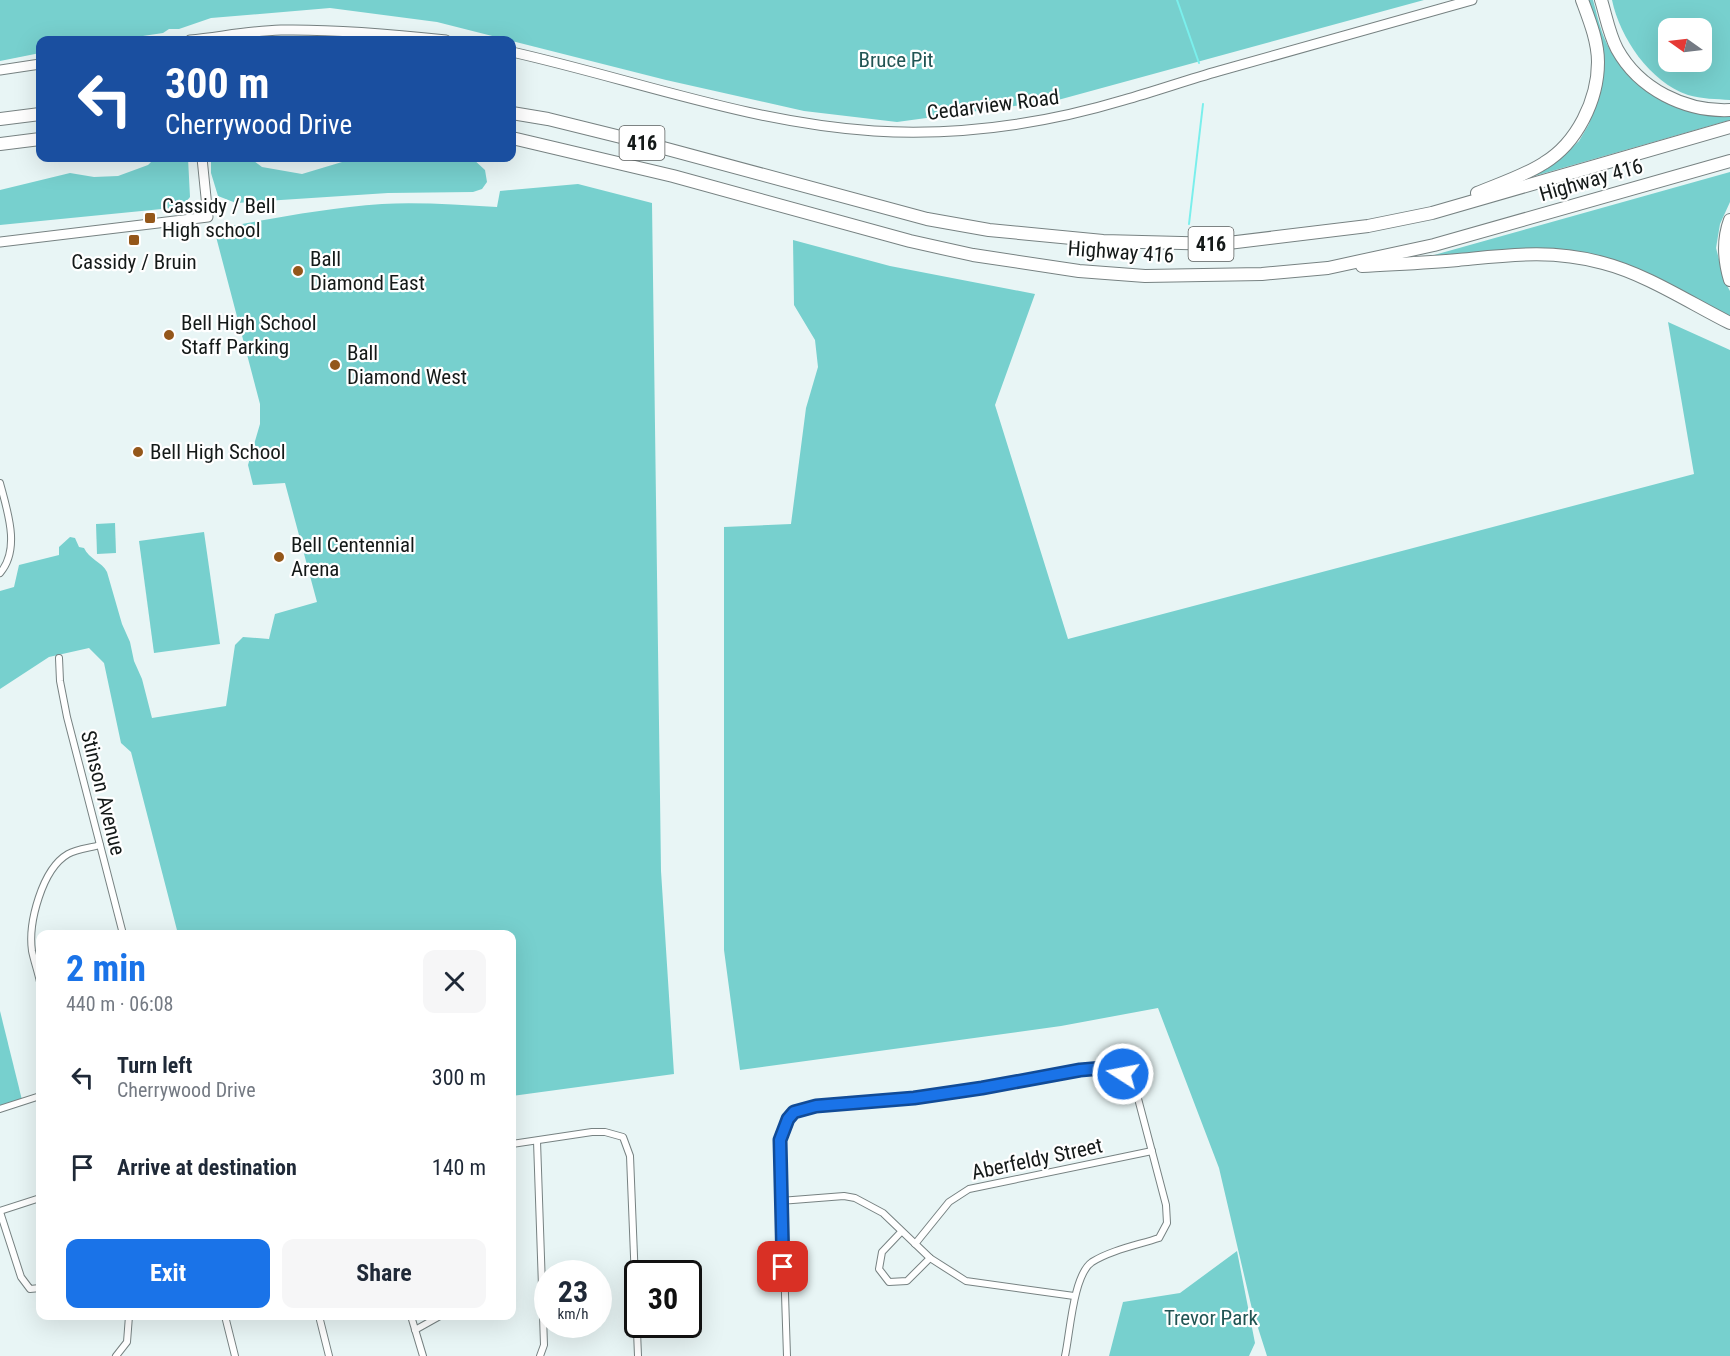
<!DOCTYPE html>
<meta charset="utf-8">
<style>
:root{--surface:#fff;--page:#f6f6f7;--text:#1f2937;--muted:#747a83;--accent:#1a73e8}
body{margin:0;font-family:"Roboto Condensed",sans-serif;background:var(--page);color:var(--text);height:100vh;display:flex;flex-direction:column;font-size:22px;white-space:nowrap}
*{box-sizing:border-box;margin:0}
p{font-size:20px;color:var(--muted)}
.icon{flex:none;width:33px;height:33px;fill:none;stroke:currentColor;stroke-width:2;stroke-linecap:round;stroke-linejoin:round}
.map{position:relative;flex:1;overflow:hidden}
.panel{position:absolute;left:36px;top:930px;width:480px;height:390px;display:flex;flex-direction:column;background:var(--surface);border-radius:12px;box-shadow:0 6px 24px #0002}
.panel>*{flex:none}
.guide{position:absolute;left:36px;top:36px;width:480px;height:126px;border-radius:12px;box-shadow:0 6px 24px #0002;background:#1a4fa0;color:#fff;overflow:hidden}
.needle{width:39px;rotate:284deg}
.tools{position:absolute;left:1658px;top:18px;display:grid;gap:12px}
.tools a{display:grid;place-items:center;width:54px;height:54px;border-radius:12px;background:var(--surface);box-shadow:0 6px 24px #0002;font-size:30px}
.speed{position:absolute;left:534px;top:1260px;display:flex;gap:12px;font-size:30px;font-weight:700;text-align:center}
.speed>*{display:grid;place-content:center;width:78px;height:78px;border-radius:50%;background:var(--surface);box-shadow:0 6px 24px #0002;line-height:1}
.speed small{font-size:15px;font-weight:400}
.speed .limit{border:3px solid #111;border-radius:9px;background:#fff;color:#111}
.pin{position:absolute;display:grid;place-items:center;width:51px;height:51px;color:#fff;margin:-26px;border-radius:12px;box-shadow:0 3px 9px #0006}
.me{position:absolute;width:66px;margin:-33px;rotate:281deg;stroke-linejoin:round;filter:drop-shadow(0 0 4px #0008)}
.turn{display:flex;align-items:center;gap:21px;height:126px;padding:0 30px;font-size:27px}
.turn .icon{width:78px;height:78px;stroke-width:2.5}
.turn b{display:block;font-size:42px;line-height:51px}
.round{display:grid;place-items:center;flex:none;width:63px;height:63px;border-radius:12px;background:var(--page)}
.headline{display:flex;align-items:center;justify-content:space-between;height:102px;padding:0 30px}
h1{font-size:36px;font-weight:700;line-height:45px;color:var(--accent)}
.cta{display:flex;gap:12px;margin-top:auto;padding:12px 30px}
.cta a{flex:1;height:69px;border-radius:12px;background:var(--accent);color:#fff;font-size:24px;font-weight:700;line-height:69px;text-align:center}
.cta a+a{background:var(--page);color:var(--text)}
ul{padding:0;list-style:none}
li{display:flex;align-items:center;gap:18px;height:90px;padding:0 30px}
li div{flex:1}
li b{display:block;font-size:22px}
li em{font-style:normal}
.map>svg:first-child{display:block}
</style>
<div class="map">
<svg width="1730" height="1356" viewBox="0 0 1730 1356">
<rect width="100%" height="100%" fill="#e8f5f5"/>
<g fill="#77d0ce" fill-rule="evenodd">
<polygon points="0,0 1424,0 1058,100 897,122 804,111 666,80 437,22 330,8 211,18 179,29 169,29 163,33 116,40 40,40 40,53 0,61"/>
<path d="M1588 0H1593C1596 10 1598 21 1602 32 1614 67 1647 99 1684 110 1699 114 1715 114 1730 116V120L1524 179 1551 165 1568 151 1579 141 1589 124 1596 101Z"/>
<path d="M1612 0H1730V100C1717 99 1701 99 1688 95 1650 82 1620 38 1612 0ZM1668 28H1701V62H1668Z"/>
<polygon points="155,158 188,158 190,197 182,207 0,225 0,190 70,173 94,177 118,176 148,165"/>
<polygon points="217,158 250,158 262,167 302,174 342,162 368,158 472,158 485,170 487,182 482,189 473,192 388,193 236,203 218,196 211,173 211,162"/>
<polygon points="1730,172 1730,202 1720,224 1716,248 1725,282 1730,291 1730,319 1614,261 1427,257"/>
<path d="M578 184 652 203 661 871 674 1074 512 1096V934H178L131 752 121 743 104 663 89 648 49 657 0 689V591L14 587 19 565 59 555V547L70 537 75 538 79 547 84 548C89 559 102 562 107 572L122 624 130 642 134 661 142 679 152 718 226 706 235 645 243 637 269 639 275 614 317 602 285 483 253 485 248 465 260 424V404L214 229C270 219 325 208 382 204 420 202 459 205 497 207L500 191Z"/>
<polygon points="793,240 890,266 1035,294 995,405 1068,639 1694,474 1668,322 1730,350 1730,1356 1267,1356 1252,1309 1219,1168 1158,1008 1061,1026 740,1070 724,950 724,527 791,524 806,408 818,367 815,340 794,305"/>
<polygon points="115,523 116,553 97,554 96,524"/>
<polygon points="204,532 220,644 154,653 139,541"/>
<polygon points="0,1011 22,1100 0,1106"/>
<polygon points="1237,1251 1255,1343 1249,1356 1109,1356 1123,1302 1180,1293"/>
</g>
<g fill="none" stroke-linecap="round" stroke-linejoin="round">
<g stroke="#7aefec" stroke-width="2">
<polyline points="1177,0 1199,63"/>
<polyline points="1189,224 1203,104"/>
</g>
<g stroke="#778282" stroke-width="8">
<g id="street">
<path d="M0 483C7 510 21 549 0 573"/>
<polyline points="59,658 60,681 67,717 123,934"/>
<path d="M40 982C38 972 34 961 32 951 28 923 42 869 68 854 77 849 90 848 100 845"/>
<polyline points="0,1109 40,1096"/>
<polyline points="537,1141 544,1345 540,1356"/>
<polyline points="512,1144 592,1132 605,1132 623,1137 630,1156 638,1356"/>
<polyline points="780,1201 844,1196 855,1198 883,1213 930,1258 966,1281 1074,1296"/>
<polyline points="0,1211 40,1198"/>
<polyline points="0,1212 21,1277 30,1289 40,1288"/>
<polyline points="901,1232 882,1252 879,1269 889,1282 907,1281 930,1258"/>
<polyline points="915,1244 949,1202 969,1189 1152,1151"/>
<polyline points="225,1316 235,1356"/>
<polyline points="319,1316 329,1356"/>
<polyline points="411,1316 423,1356"/>
<polyline points="415,1330 440,1316"/>
<polyline points="116,1356 127,1342 129,1316"/>
<path d="M787 1356 780 1140C784 1129 786 1115 798 1110 816 1102 841 1104 861 1102 905 1099 949 1095 992 1086 1024 1080 1073 1066 1105 1068 1120 1069 1129 1078 1136 1091L1166 1205 1167 1223 1159 1238C1138 1245 1111 1250 1092 1262 1073 1275 1070 1334 1065 1356"/>
</g>
</g>
<g stroke="#778282" stroke-width="11">
<g id="secondary">
<path d="M190 40C220 37 250 31 281 30 336 29 391 34 446 40"/>
<path d="M512 52C632 79 750 123 874 131 958 136 1044 124 1124 100 1156 91 1187 80 1219 71 1303 47 1388 24 1472 0"/>
<polyline points="0,70 40,64"/>
<polyline points="0,242 208,217 202,158"/>
</g>
</g>
<g stroke="#778282" stroke-width="14">
<g id="highway">
<path d="M1601 0C1606 16 1609 34 1617 49 1639 89 1685 112 1730 110"/>
<polyline points="512,113 548,119 641,142 927,219 989,230 1103,241 1220,244 1368,226 1432,213 1730,127"/>
<polyline points="0,119 40,114"/>
<polyline points="512,138 673,176 910,241 973,255 1079,271 1145,276 1262,274 1328,268 1434,245 1730,161"/>
<polyline points="0,144 40,139"/>
<path d="M1477 193C1499 184 1524 176 1544 163 1577 143 1598 100 1598 62 1598 41 1589 19 1582 0"/>
<path d="M1730 220C1723 239 1724 260 1730 280"/>
<path d="M1362 266C1394 264 1426 263 1458 260 1510 255 1551 249 1603 263 1646 274 1690 303 1730 323"/>
</g>
</g>
<use href="#street" stroke="#fff" stroke-width="6"/>
<use href="#secondary" stroke="#fff" stroke-width="9"/>
<use href="#highway" stroke="#fff" stroke-width="12"/>
</g>
<g fill="none" stroke-linecap="round" stroke-linejoin="round">
<g stroke="#114b97" stroke-width="15">
<polyline id="route" points="783,1267 780,1140 788,1119 794,1112 816,1106 914,1098 982,1088 1080,1070 1103,1068 1112,1069 1123,1074"/>
</g>
<use href="#route" stroke="#1a73e8" stroke-width="10"/>
</g>
<g fill="#94571a" stroke="#fff" stroke-width="2">
<rect x="144" y="212" width="12" height="12" rx="3"/>
<rect x="128" y="234" width="12" height="12" rx="3"/>
<circle cx="298" cy="271" r="6"/>
<circle cx="169" cy="335" r="6"/>
<circle cx="335" cy="365" r="6"/>
<circle cx="138" cy="452" r="6"/>
<circle cx="279" cy="557" r="6"/>
</g>
<g text-anchor="middle" dominant-baseline="central" stroke-width="4.5" stroke-linejoin="round" paint-order="stroke">
<g fill="#fff" stroke="#5a5e5d" stroke-width="1.5">
<rect x="619.5" y="126" width="45" height="34" rx="4.5"/>
<rect x="1188.5" y="227" width="45" height="34" rx="4.5"/>
</g>
<g font-size="20" font-weight="bold" fill="#141918">
<text x="642" y="143">416</text>
<text x="1211" y="244">416</text>
</g>
<g font-size="21" fill="#215554" stroke="#fff">
<text x="896" y="60">Bruce Pit</text>
<text x="1211" y="1318">Trevor Park</text>
</g>
<g font-size="21" fill="#141918" stroke="#fff">
<text transform="translate(993 105) rotate(-7)">Cedarview Road</text>
<text transform="translate(1591 180) rotate(-16)">Highway 416</text>
<text transform="translate(1121 252) rotate(4)">Highway 416</text>
<text transform="translate(103 793) rotate(76)">Stinson Avenue</text>
<text transform="translate(1037 1159) rotate(-12)">Aberfeldy Street</text>
</g>
<g font-size="21" fill="#141918" stroke="#fff" text-anchor="start">
<text x="162" y="206">Cassidy / Bell<tspan x="162" dy="24">High school</tspan></text>
<text x="310" y="259">Ball<tspan x="310" dy="24">Diamond East</tspan></text>
<text x="134" y="262" text-anchor="middle">Cassidy / Bruin</text>
<text x="181" y="323">Bell High School<tspan x="181" dy="24">Staff Parking</tspan></text>
<text x="347" y="353">Ball<tspan x="347" dy="24">Diamond West</tspan></text>
<text x="150" y="452">Bell High School</text>
<text x="291" y="545">Bell Centennial<tspan x="291" dy="24">Arena</tspan></text>
</g>
</g>
</svg>
<div class="tools">
<a><svg class="needle" viewBox="-14 -14 28 28"><path d="M0-13l5 13h-10z" fill="#e53935"/><path d="M0 13l5-13h-10z" fill="#747a83"/></svg></a>
</div>
<div class="speed"><div>23<small>km/h</small></div><div class="limit">30</div></div>
<div class="pin" style="left:783px;top:1267px;background:#d93025"><svg class="icon" aria-label="arrive" viewBox="0 0 24 24"><path d="M6 21V4h12l-3 4 3 4H6"/></svg></div>
<svg class="me" style="left:1123px;top:1074px" viewBox="-20 -20 40 40"><circle r="17" fill="#1a73e8" stroke="#fff" stroke-width="3"/><path d="M0-11L8 9 0 5-8 9z" fill="#fff"/></svg>
<div class="guide">
<div class="turn"><svg class="icon" aria-label="left" viewBox="0 0 24 24"><path d="M17 20v-9H6M10 6l-5 5 5 5"/></svg><div><b>300 m</b>Cherrywood Drive</div></div>
</div>
<section class="panel">
<div class="headline"><div><h1>2 min</h1><p>440 m · 06:08</p></div><a class="round"><svg class="icon" aria-label="close" viewBox="0 0 24 24"><path d="M6 6l12 12M18 6L6 18"/></svg></a></div>
<ul>
<li><svg class="icon" aria-label="left" viewBox="0 0 24 24"><path d="M17 20v-9H6M10 6l-5 5 5 5"/></svg><div><b>Turn left</b><p>Cherrywood Drive</p></div><em>300 m</em></li>
<li><svg class="icon" aria-label="arrive" viewBox="0 0 24 24"><path d="M6 21V4h12l-3 4 3 4H6"/></svg><div><b>Arrive at destination</b></div><em>140 m</em></li>
</ul>
<div class="cta"><a>Exit</a><a>Share</a></div>
</section>
</div>
